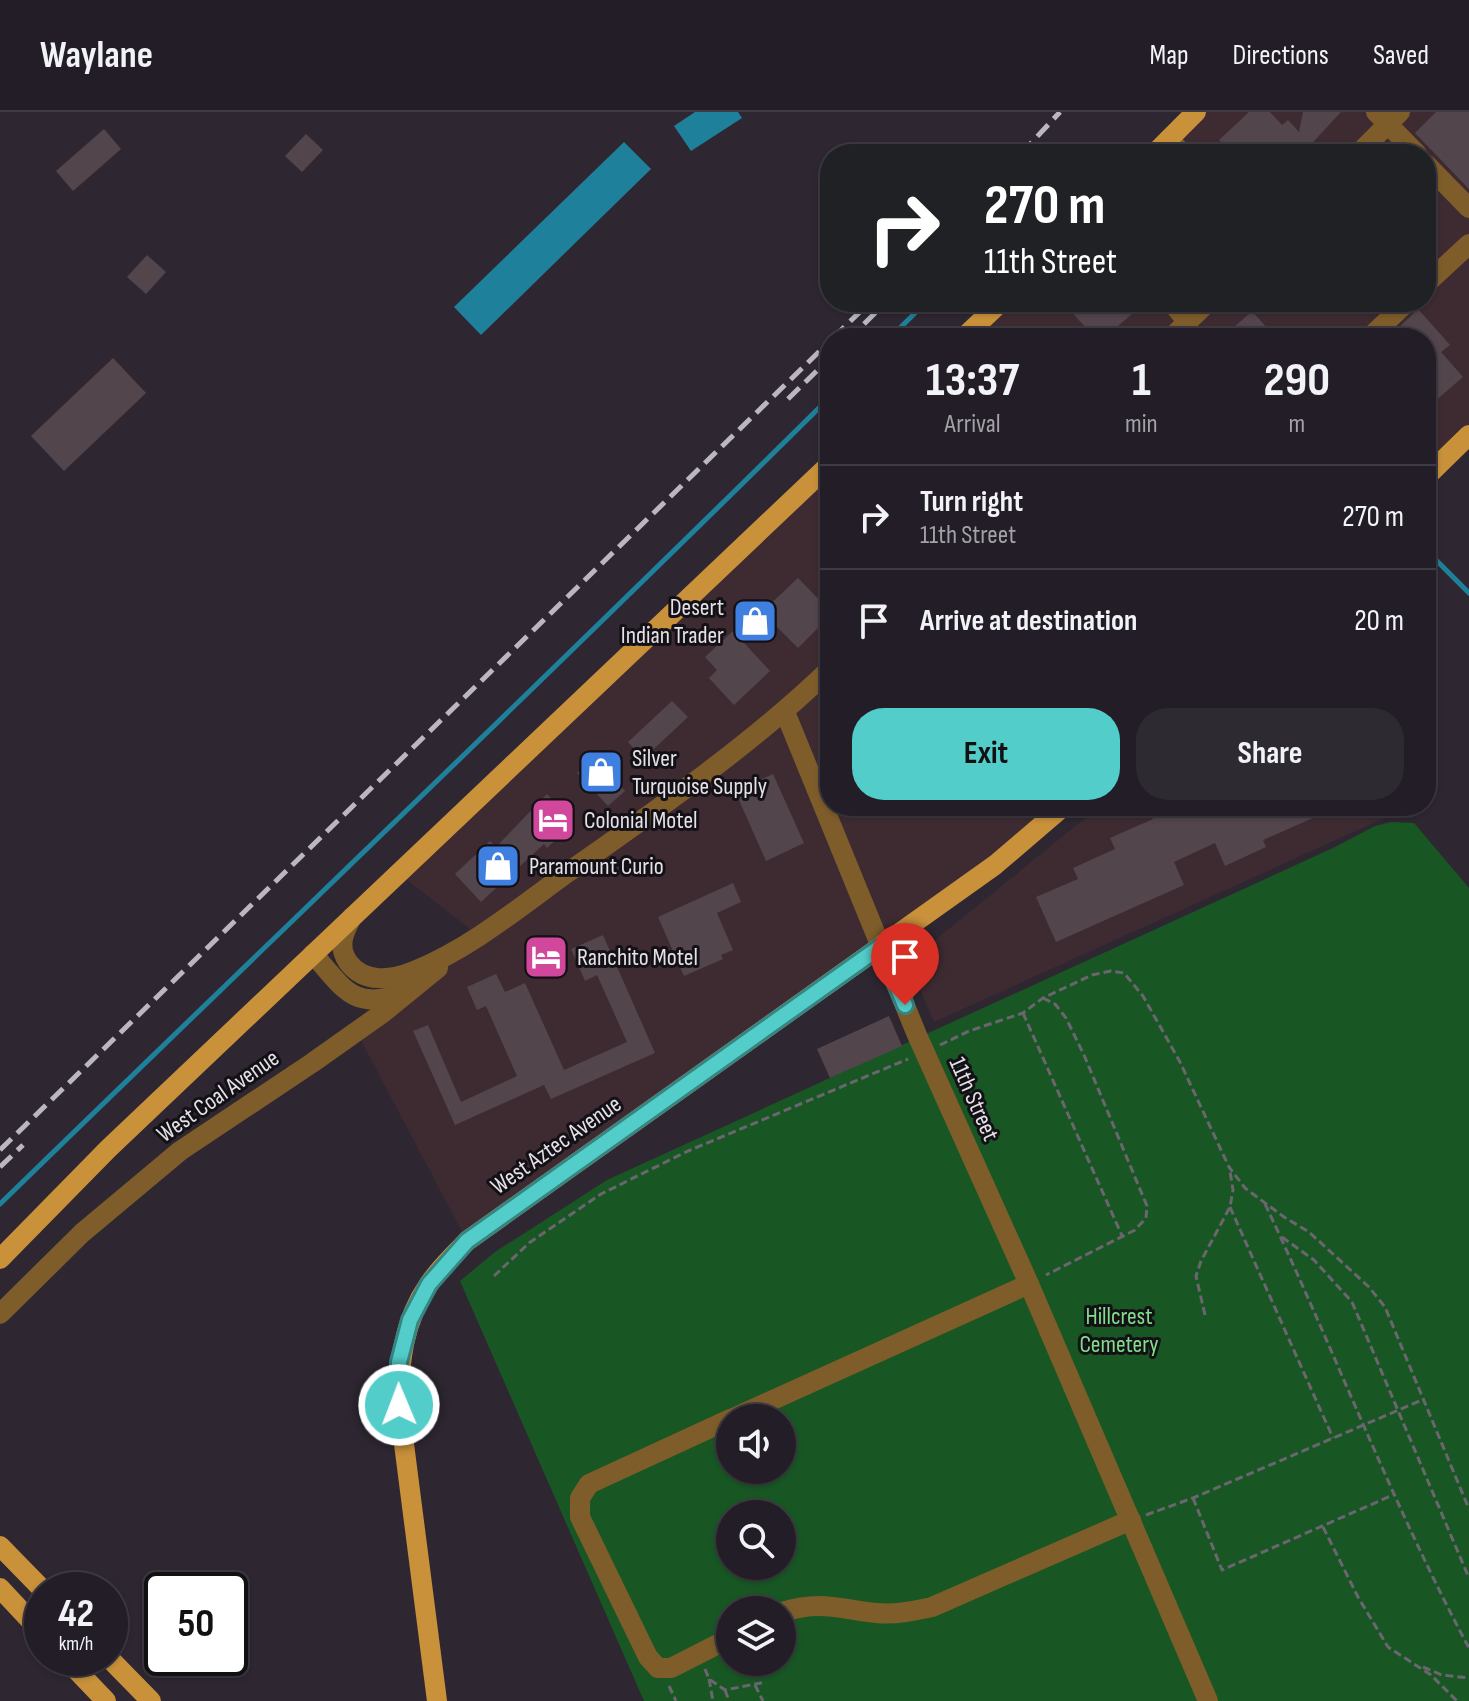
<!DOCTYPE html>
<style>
:root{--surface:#221d26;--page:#2e2a32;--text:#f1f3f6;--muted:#a2a2a7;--line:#3f3b43;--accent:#53cdc9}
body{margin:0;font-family:"Sofia Sans Condensed",sans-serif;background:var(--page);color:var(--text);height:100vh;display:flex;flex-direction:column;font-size:30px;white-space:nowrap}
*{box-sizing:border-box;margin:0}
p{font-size:26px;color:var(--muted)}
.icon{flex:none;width:44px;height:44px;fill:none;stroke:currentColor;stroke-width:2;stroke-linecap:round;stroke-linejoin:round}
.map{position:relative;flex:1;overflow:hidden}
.sheet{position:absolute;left:820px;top:216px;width:616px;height:488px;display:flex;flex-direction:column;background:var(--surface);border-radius:32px;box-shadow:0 2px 6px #0004,0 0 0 2px var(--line)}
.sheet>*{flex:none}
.top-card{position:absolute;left:820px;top:32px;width:616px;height:168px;border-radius:32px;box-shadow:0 2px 6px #0004,0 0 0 2px var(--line);background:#202124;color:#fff;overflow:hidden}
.fabs{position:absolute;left:716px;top:1292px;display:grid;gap:16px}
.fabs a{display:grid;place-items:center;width:80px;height:80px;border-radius:50%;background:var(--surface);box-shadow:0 2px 6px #0004,0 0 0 2px var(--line);font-size:40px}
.speed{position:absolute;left:24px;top:1460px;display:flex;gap:16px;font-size:40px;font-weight:700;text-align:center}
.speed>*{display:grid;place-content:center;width:104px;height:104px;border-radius:50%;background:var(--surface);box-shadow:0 2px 6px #0004,0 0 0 2px var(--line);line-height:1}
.speed small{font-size:20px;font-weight:400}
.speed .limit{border:4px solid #111;border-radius:12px;background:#fff;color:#111}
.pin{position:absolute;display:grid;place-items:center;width:68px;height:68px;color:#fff;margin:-82px -34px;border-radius:50% 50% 50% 0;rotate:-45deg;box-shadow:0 0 8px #0007}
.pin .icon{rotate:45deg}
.me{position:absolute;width:88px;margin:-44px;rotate:359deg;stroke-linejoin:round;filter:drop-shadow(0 0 6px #0008)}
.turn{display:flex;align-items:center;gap:28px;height:168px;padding:0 32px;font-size:36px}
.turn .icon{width:104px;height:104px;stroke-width:2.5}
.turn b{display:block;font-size:56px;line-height:68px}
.eta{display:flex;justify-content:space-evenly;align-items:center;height:136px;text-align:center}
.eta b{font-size:48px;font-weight:700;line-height:56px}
.button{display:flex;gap:16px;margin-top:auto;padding:16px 32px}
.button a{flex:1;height:92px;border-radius:32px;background:var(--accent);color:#111;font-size:32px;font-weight:700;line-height:92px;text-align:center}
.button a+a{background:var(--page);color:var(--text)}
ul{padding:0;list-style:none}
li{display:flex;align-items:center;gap:24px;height:104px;padding:0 32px;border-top:2px solid var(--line)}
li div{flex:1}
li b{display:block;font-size:30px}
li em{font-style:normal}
header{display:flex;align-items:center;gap:48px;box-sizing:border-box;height:112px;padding:0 40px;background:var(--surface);border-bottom:2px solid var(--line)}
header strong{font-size:38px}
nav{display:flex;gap:44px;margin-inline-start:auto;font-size:28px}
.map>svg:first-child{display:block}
</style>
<header>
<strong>Waylane</strong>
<nav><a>Map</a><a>Directions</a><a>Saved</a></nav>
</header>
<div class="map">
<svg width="1469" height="1589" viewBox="0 0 1469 1589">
<rect width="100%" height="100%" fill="#2e2732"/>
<g fill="#3e2b32">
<polygon points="1196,0 1469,0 1469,323 1426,365 1426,226 963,226 1001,190 1426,190 1426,42 1154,42"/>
<polygon points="830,352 830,694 1064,694 467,1129 356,919 479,824 398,761"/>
<polygon points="1100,694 1411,694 934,910 908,850"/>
</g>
<path fill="#185724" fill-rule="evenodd" d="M1391 710 1414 711 1469 776V1589H644L460 1169 495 1140 607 1068 1333 736 1375 714ZM730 1306H782V1358H730ZM730 1402H782V1454H730ZM730 1498H782V1550H730Z"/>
<g fill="#1e809b">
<polygon points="695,0 738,0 742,6 691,39 674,14"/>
<polygon points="624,30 651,57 481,223 454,195"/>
</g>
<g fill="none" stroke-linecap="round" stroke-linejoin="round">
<g stroke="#1e809b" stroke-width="5">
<polyline points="890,226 926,190"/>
<polyline points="1426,438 1469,481"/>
<path d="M0 1092C276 823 556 557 830 285"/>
</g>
</g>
<g fill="#53454c">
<polygon points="1249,0 1270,0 1282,13 1288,8 1299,20 1303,0 1341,0 1302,42 1232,42 1219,28"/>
<polygon points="1436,0 1469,0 1469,77 1415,21"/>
<polygon points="104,17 121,37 73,79 56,59"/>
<polygon points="306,22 323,38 302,60 285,44"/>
<polygon points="147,143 166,160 146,182 127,165"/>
<polygon points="1075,190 1121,190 1132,202 1104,226 1095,226 1068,196"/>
<polygon points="1418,197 1450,233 1441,240 1463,265 1426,297 1426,226 1388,226"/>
<polygon points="1252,199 1276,226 1222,226"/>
<polygon points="113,246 146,281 64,359 31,324"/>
<polygon points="798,466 830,499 830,504 798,536 762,500"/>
<polygon points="733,519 770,559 734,593 709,566 717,558 705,545"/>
<polygon points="672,589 688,605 643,647 628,630"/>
<polygon points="594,645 625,679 608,694 577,661"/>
<polygon points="773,662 804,731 766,749 735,679"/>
<polygon points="547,682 574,711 547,736 544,732 481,790 455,762 490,729 496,735"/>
<polygon points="1147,694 1308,694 1313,706 1263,728 1266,735 1225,754 1215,731 1174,750 1184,773 1056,830 1036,785 1078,767 1073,756 1115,737 1110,726 1153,707"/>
<polygon points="733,771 741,790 717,801 733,838 721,843 723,847 684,864 658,805"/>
<polygon points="603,823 655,941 551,987 544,973 455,1013 413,919 428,913 461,990 517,964 486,894 477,898 467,875 496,862 505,880 525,871 564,958 627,930 597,863 585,869 571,837"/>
<polygon points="889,904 902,934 830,966 817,937"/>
</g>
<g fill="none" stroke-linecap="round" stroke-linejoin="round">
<g stroke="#6b656f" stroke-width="3" stroke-dasharray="8 4" stroke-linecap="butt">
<polyline points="1043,886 1055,892 1066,906 1084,943 1147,1094 1146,1106 1135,1118 1046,1163"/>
<polyline points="1023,901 1123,1126"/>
<polyline points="940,933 969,919 1023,901 1043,886 1092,863 1111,859 1124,861 1143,884 1180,950 1229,1055 1245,1076 1284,1105 1309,1120 1369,1175 1385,1195 1469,1397"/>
<path d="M1265 1092C1335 1239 1392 1392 1469 1536"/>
<polyline points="1230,1095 1333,1326"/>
<polyline points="1282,1125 1314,1148 1352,1190 1469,1466"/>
<polyline points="494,1164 529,1131 601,1082 688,1039 908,947"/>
<polyline points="1205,1203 1196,1164 1201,1149 1230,1095 1233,1078 1230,1059"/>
<polyline points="1193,1386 1222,1458 1393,1383"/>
<polyline points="1146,1403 1193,1386 1422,1288"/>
<polyline points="1323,1415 1358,1485 1388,1535 1431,1563 1457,1589"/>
<polyline points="1423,1555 1442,1563 1469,1566"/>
<polyline points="705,1557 709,1567 725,1578 766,1570"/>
<polyline points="709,1567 713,1589"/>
<polyline points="755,1573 763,1589"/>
<polyline points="669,1574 676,1589"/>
<polyline points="725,1578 729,1589"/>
</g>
<g stroke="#7e5d2a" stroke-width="20">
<polyline points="1376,0 1417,42"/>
<polyline points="1169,27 1183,42"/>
<polyline points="1358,42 1400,0"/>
<polyline points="1426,52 1469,96"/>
<polyline points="1426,172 1469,132"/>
<polyline points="1171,190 1188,210"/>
<polyline points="1171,226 1208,190"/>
<polyline points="1369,226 1407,190"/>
<polyline points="785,600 917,923 1029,1172 1208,1589"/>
<path d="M352 805C344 820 337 834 348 850 364 872 392 868 414 859 469 837 520 795 567 761 658 697 750 634 830 557"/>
<path d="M313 842C343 875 352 899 401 882"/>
<polyline points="0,1202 82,1121 180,1039 312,951 384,900 438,856"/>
<polyline points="733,1306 1029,1172"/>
<polyline points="730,1307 589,1372 580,1386 580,1405 648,1545 658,1556 671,1556 730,1526"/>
<path d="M782 1500C822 1488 838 1497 876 1501 895 1503 914 1499 932 1495L1131 1408"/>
</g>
<g stroke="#c8913a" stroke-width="20">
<polyline points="1154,42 1196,0"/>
<polyline points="963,226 1001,190"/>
<polyline points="1426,365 1469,323"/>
<polyline points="0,1147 108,1037 830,352"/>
<polyline points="0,1434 43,1478"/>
<polyline points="0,1476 42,1521"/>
<polyline points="65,1546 106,1589"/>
<polyline points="109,1546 151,1589"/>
<path d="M437 1589 399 1293C399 1250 403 1210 429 1172 439 1157 454 1143 467 1129L995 753 1064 694"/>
</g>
<g stroke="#bbb7bf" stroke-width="5" stroke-dasharray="16 8" stroke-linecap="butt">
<polyline points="1021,42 1060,0"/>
<polyline points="864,212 886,190"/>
<polyline points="833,226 870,190"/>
<polyline points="788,287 830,246"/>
<polyline points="0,1038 830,229"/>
<polyline points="0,1055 23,1033"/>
</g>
</g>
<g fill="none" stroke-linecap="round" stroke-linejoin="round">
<g stroke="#368583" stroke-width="20">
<polyline id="route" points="399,1293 399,1250 410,1208 429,1172 467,1129 880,835 905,893"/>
</g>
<use href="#route" stroke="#53cdc9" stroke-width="14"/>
</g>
<defs>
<g id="shop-square" transform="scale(2.3)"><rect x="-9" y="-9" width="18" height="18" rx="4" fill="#3f7fe0" stroke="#141116"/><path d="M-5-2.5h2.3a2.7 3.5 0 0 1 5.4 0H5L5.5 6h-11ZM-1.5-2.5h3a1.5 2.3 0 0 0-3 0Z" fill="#fff"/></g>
<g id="hotel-square" transform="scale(2.3)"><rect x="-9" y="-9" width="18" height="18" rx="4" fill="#d1479c" stroke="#141116"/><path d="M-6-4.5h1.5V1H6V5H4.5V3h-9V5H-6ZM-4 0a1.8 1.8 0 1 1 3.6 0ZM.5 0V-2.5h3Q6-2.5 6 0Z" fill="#fff"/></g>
</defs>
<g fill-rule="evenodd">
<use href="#shop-square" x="755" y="509"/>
<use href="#shop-square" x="601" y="660"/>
<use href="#hotel-square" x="553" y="708"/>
<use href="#shop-square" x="498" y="754"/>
<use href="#hotel-square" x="546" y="845"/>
</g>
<g text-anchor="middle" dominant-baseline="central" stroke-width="6" stroke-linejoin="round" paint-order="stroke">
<g font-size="24" fill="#e5e1e8" stroke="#141116" text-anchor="start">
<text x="724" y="495" text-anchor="end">Desert<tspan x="724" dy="28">Indian Trader</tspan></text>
<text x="632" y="646">Silver<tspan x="632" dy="28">Turquoise Supply</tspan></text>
<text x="584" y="708">Colonial Motel</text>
<text x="529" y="754">Paramount Curio</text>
<text x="577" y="845">Ranchito Motel</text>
</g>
<g font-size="24" fill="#e5e1e8" stroke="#141116">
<text transform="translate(218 984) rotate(-35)">West Coal Avenue</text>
<text transform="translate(974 987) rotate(66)">11th Street</text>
<text transform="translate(556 1033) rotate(-35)">West Aztec Avenue</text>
</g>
<g font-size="24" fill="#81df8a" stroke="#141116">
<text x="1119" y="1204">Hillcrest<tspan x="1119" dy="28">Cemetery</tspan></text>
</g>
</g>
</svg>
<div class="fabs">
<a><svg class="icon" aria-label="sound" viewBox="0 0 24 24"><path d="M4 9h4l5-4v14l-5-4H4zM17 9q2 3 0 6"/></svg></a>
<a><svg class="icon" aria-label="search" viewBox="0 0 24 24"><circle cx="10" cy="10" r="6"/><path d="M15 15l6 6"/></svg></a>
<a><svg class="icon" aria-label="layers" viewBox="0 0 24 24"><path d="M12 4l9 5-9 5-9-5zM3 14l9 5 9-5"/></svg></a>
</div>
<div class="speed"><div>42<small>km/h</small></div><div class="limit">50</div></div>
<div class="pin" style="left:905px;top:893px;background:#d93025"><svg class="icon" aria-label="arrive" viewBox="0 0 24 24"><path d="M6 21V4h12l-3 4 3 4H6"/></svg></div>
<svg class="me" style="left:399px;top:1293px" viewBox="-20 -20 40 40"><circle r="17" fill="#53cdc9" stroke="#fff" stroke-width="3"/><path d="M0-11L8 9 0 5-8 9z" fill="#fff"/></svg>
<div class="top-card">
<div class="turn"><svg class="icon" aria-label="right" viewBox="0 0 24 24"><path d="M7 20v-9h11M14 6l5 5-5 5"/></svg><div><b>270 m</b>11th Street</div></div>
</div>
<section class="sheet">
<div class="eta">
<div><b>13:37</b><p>Arrival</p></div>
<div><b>1</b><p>min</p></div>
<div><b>290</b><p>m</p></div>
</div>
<ul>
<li><svg class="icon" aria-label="right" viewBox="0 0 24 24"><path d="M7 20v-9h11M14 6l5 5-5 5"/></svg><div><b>Turn right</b><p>11th Street</p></div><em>270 m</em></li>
<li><svg class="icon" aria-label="arrive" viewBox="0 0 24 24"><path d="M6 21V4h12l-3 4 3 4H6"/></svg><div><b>Arrive at destination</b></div><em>20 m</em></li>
</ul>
<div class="button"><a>Exit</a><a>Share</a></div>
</section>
</div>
